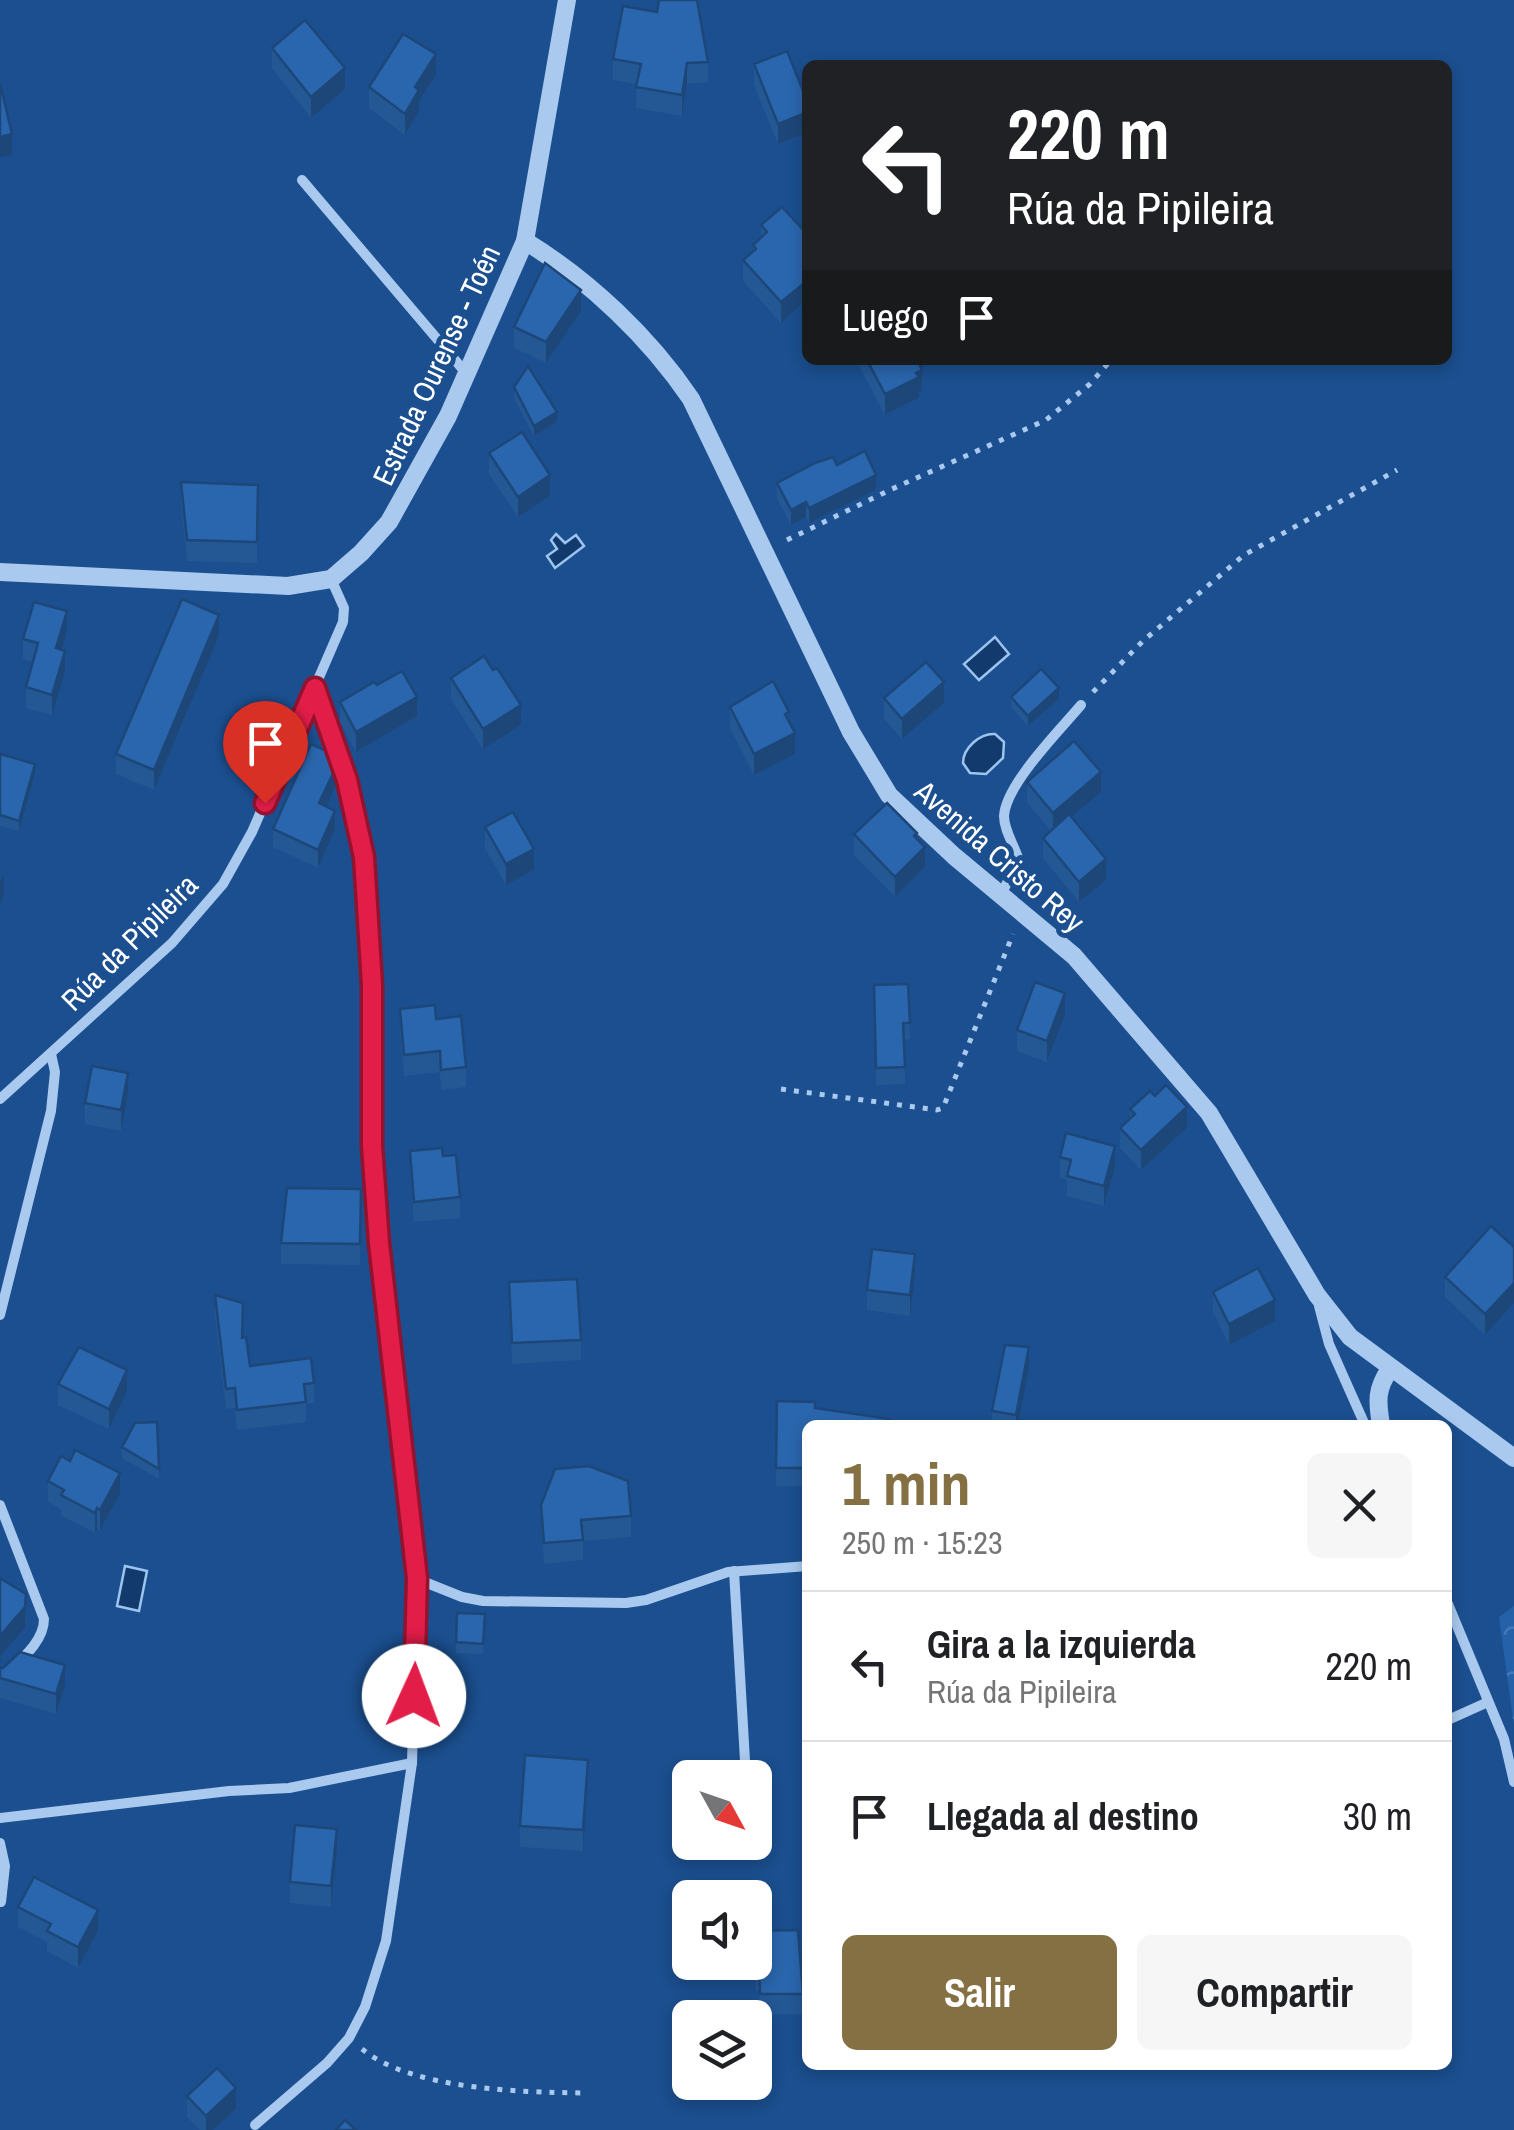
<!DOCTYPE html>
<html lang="es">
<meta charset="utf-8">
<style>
:root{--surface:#fff;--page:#f6f6f6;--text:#202124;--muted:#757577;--line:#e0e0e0;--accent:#847042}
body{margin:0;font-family:"Archivo Narrow",sans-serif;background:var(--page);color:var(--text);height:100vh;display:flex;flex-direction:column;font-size:38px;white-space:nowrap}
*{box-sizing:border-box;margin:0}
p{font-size:32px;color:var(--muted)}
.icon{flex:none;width:55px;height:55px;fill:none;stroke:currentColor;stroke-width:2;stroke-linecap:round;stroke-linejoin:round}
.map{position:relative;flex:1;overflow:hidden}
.drawer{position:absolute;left:802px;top:1420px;width:650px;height:650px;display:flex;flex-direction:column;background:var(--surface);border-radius:15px;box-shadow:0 5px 15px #0003}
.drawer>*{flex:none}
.hud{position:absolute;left:802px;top:60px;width:650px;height:305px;border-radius:15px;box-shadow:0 5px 15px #0003;background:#202124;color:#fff;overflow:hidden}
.needle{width:65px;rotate:130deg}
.fabs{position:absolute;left:672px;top:1760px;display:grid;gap:20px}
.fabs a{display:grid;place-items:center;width:100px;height:100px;border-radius:15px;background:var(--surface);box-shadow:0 5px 15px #0003;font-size:50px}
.pin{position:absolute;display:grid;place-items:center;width:85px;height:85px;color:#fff;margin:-102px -42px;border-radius:50% 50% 50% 0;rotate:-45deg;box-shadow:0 0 10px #0007}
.pin .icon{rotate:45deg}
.me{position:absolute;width:110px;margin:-55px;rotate:2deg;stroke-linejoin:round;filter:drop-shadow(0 0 8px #0008)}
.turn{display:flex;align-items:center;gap:35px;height:210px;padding:0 40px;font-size:45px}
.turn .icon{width:130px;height:130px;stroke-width:2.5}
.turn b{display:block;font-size:70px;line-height:85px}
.then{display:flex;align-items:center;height:95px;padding:0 40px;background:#0003;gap:20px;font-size:38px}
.round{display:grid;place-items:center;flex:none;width:105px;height:105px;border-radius:15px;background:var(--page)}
.headline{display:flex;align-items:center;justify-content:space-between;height:170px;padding:0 40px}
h1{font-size:60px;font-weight:800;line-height:75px;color:var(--accent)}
.action{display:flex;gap:20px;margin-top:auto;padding:20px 40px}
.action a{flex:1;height:115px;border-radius:15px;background:var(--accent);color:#fff;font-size:40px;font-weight:800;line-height:115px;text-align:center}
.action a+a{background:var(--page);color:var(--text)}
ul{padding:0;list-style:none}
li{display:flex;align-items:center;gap:30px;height:150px;padding:0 40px;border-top:2px solid var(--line)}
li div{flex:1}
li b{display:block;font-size:38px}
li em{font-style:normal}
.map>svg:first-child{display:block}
</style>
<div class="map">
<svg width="1514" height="2130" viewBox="0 0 1514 2130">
<defs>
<pattern id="forest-crowns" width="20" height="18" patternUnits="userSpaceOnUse" patternTransform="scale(2.5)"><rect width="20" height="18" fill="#2461a8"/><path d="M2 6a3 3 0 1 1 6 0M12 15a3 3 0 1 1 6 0" fill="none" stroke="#4579b5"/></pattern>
</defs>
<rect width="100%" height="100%" fill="#1b4f8f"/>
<polygon fill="url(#forest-crowns)" points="1514,1606 1514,1726 1499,1617"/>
<g fill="#123a6d" stroke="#9cc4f0" stroke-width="2.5">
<polygon points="556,534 565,543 576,535 584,546 555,568 547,556 557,549 551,540"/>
<polygon points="995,637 1009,654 979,680 964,664"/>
<path d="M995 734 1004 742 1003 758 986 774 970 773 963 763C963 748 980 733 995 734Z"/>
<polygon points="125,1566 147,1571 139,1611 117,1606"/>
</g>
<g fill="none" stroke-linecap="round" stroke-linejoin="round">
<g stroke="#a9c9ee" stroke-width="5" stroke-dasharray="5 8" stroke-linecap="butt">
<polyline points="787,540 892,489 1046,420 1090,384 1111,360"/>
<polyline points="1093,692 1143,641 1244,555 1397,470"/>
<polyline points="781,1089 937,1110 943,1108 1013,934"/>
<path d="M362 2049C412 2090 521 2092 583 2093"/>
</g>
<g stroke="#a9c9ee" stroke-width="10">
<polyline points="302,180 466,373"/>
<path d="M1001 894 1019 861C1015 846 1004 831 1004 816 1006 784 1060 730 1081 705"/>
<polyline points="0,1099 172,943 223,884 252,832 343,622 344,608 331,579"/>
<polyline points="1319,1306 1329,1344 1365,1425"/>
<polyline points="0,1315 51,1111 55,1072 51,1054"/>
<path d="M0 1505 44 1619C44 1644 16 1663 0 1680"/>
<polyline points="734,1571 746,1778"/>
<polyline points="417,1579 462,1597 483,1601 626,1603 646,1600 728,1572 808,1566"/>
<polyline points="1448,1604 1504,1739 1514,1782"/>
<polyline points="1448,1720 1488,1702"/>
<polyline points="0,1818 229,1791 289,1788 412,1763"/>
<polyline points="0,1843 5,1866 1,1902"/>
<polyline points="255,2125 327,2063 349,2038 365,2007 386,1941 412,1763 417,1579 379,1243 372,1147 372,985 365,875 347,780 315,688"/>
</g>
<g stroke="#a9c9ee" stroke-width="18">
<path d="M525 241C589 280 649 337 691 399L851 732 889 795 954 856 1074 956 1209 1113 1317 1295 1350 1337 1514 1458"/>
<polyline points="0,572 288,586 331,579 361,553 389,522 448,416 525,241 567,0"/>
<path d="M1381 1425C1377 1401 1376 1389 1390 1369"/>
</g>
</g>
<g fill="#245895">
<polygon points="272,48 345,89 311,118 272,68"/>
<polygon points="613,59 708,62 708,82 687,84 682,116 636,108 637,84 613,80"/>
<polygon points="754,64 808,103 778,144 754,85"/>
<polygon points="436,75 419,101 419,111 405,135 369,108 369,87"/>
<polygon points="761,225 808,235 808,300 781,323 743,281 743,260 753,252 753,245 761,237"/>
<polygon points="581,311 546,363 514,348 514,327"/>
<polygon points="856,360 922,360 923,383 922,391 919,392 919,398 885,415"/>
<polygon points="514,387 557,422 534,436 514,398"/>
<polygon points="489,453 550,496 518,517 489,474"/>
<polygon points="837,465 876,490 809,523 806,517 791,525 777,498 777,483"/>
<polygon points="181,482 258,485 257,563 187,561 181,503"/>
<polygon points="67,632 62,650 65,672 52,715 26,708 26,687 33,662 23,659 23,639"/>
<polygon points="219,636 154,790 116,774 116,754"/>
<polygon points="493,670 521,725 483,749 451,699 451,678"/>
<polygon points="377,685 417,716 356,752 340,722 340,702"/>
<polygon points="1011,697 1059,699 1028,726 1011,707"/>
<polygon points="884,698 944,703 902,739 884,719"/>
<polygon points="730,707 789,722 795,754 754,775 730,728"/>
<polygon points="0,754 35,774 19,831 0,826"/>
<polygon points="338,781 326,807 335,829 318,868 273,847 273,829"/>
<polygon points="1027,782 1101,792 1072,817 1106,880 1079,902 1043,858 1043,838 1051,831 1027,802"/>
<polygon points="485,827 534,870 506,885 485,848"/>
<polygon points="854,834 917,839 925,867 895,897 854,855"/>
<polygon points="908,984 910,1039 904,1040 905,1084 876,1085 874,985"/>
<polygon points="400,1009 466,1067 466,1087 441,1090 440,1072 404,1076 400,1030"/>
<polygon points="1065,1014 1047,1062 1017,1051 1017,1030"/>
<polygon points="128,1094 121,1131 85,1124 85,1103"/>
<polygon points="1155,1096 1187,1128 1141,1170 1120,1148 1120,1128 1130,1118 1130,1109"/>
<polygon points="410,1151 443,1156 460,1197 460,1218 414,1222 410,1171"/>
<polygon points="1060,1157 1115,1167 1104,1206 1067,1196 1067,1180 1060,1178"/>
<polygon points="361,1189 360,1265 281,1264 281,1243"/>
<polygon points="1491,1226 1485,1335 1445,1297 1445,1277"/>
<polygon points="915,1275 910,1316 867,1310 867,1290"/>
<polygon points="509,1282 581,1340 581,1360 512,1364"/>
<polygon points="1213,1292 1275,1321 1229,1345 1213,1312"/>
<polygon points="215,1295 243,1338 250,1366 314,1383 314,1403 306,1404 306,1422 237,1430 235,1408 226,1409 215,1315"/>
<polygon points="1029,1367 1018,1425 992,1425 992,1411"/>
<polygon points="58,1384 127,1391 109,1429 58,1405"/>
<polygon points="777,1401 815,1408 889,1425 808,1425 808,1486 776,1486"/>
<polygon points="157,1422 159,1479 122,1458 122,1447"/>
<polygon points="48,1481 120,1494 100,1530 97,1529 95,1533 61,1515 61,1509 48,1502"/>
<polygon points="541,1505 631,1516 631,1537 583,1541 583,1560 544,1564"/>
<polygon points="0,1578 26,1614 25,1628 1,1655 0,1668 65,1685 56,1714 0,1698"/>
<polygon points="457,1613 485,1614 483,1654 456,1653"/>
<polygon points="588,1780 583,1851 520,1847 520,1826"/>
<polygon points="337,1850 331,1907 290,1903 290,1882"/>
<polygon points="18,1907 98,1931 78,1968 47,1951 47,1942 18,1927"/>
<polygon points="755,1931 803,1994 803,2014 760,2015 759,1990 756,1991"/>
<polygon points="187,2096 236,2109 213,2130 200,2130 187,2117"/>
</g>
<g fill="#1d4779">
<polygon points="436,54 436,75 419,101 419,111 405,135 405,114 415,87"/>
<polygon points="687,63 687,84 682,116 682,95"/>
<polygon points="345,68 345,89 311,118 311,97"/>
<polygon points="808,112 808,132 778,144 778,124"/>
<polygon points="12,134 12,155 0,157 0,137"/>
<polygon points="807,279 807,300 781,323 781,302"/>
<polygon points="581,290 581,311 546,363 546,342"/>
<polygon points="923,362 922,391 919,392 919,398 885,415 885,394"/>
<polygon points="557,412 557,422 534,436 534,426"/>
<polygon points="550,475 550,496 518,517 518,497"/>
<polygon points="876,475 876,490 809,523 809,508"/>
<polygon points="806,502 806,517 791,525 791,510"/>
<polygon points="67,611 67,632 56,669 56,648"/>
<polygon points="219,615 219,636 154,790 154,770"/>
<polygon points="65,651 65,672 52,715 52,695"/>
<polygon points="944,682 944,703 902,739 902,719"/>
<polygon points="1059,688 1059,699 1028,726 1028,716"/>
<polygon points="417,697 417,716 356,752 356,732"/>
<polygon points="521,705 521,725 483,749 483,729"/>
<polygon points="795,733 795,754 754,775 754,754"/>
<polygon points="338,763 338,781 319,822 319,803"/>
<polygon points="35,764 35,774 19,831 19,821"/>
<polygon points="1101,772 1101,792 1053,833 1053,813"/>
<polygon points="335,811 335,829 318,868 318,850"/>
<polygon points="925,847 925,867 895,897 895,877"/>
<polygon points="534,849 534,870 506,885 506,864"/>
<polygon points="1106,859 1106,880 1079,902 1079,882"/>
<polygon points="4,874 4,895 0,903 0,882"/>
<polygon points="1065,993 1065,1014 1047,1062 1047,1041"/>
<polygon points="128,1073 128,1094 121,1131 121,1110"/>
<polygon points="1187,1107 1187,1128 1141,1170 1141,1150"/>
<polygon points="1115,1146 1115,1167 1104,1206 1104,1186"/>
<polygon points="915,1254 915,1275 910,1316 910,1295"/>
<polygon points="1514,1283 1514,1303 1485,1335 1485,1314"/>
<polygon points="1275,1300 1275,1321 1229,1345 1229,1324"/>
<polygon points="1029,1347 1029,1367 1018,1425 1016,1425 1016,1415"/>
<polygon points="127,1370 127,1391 109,1429 109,1409"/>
<polygon points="120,1473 120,1494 100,1530 100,1510"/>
<polygon points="97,1508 97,1529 95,1533 95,1513"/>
<polygon points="26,1594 25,1628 1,1655 0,1668 0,1636"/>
<polygon points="65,1665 65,1685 56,1714 56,1694"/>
<polygon points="588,1760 588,1780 583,1851 583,1830"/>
<polygon points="337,1829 337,1850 331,1907 331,1886"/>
<polygon points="98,1910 98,1931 78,1968 78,1947"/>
<polygon points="236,2088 236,2109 213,2130 206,2130 206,2116"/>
</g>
<g fill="#2a66ad" stroke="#1d4779" stroke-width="2.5">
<polygon points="659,0 697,0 708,62 687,63 682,95 636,87 641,64 613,59 623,6 657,12"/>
<polygon points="305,20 345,68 311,97 272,48"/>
<polygon points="403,34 436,54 415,87 419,90 405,114 369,87"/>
<polygon points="787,51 808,103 808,112 778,124 754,64"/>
<polygon points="0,83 12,134 0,137"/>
<polygon points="782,207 808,235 808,280 781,302 743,260 756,249 753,245 767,232 761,225"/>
<polygon points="545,263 581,290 546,342 514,327"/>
<polygon points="867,360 922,360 923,362 919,364 922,370 916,373 919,377 885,394"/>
<polygon points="528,366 557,412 534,426 514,387"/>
<polygon points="522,432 550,475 518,497 489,453"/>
<polygon points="865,451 876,475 809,508 806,502 791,510 777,483 815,463 833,457 837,465"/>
<polygon points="181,482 258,485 257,542 187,540"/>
<polygon points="182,599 219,615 154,770 116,754"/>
<polygon points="34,602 67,611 56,648 65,651 52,695 26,687 38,643 23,639"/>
<polygon points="484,656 493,670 497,668 521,705 483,729 451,678"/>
<polygon points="926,662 944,682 902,719 884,698"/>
<polygon points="1041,669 1059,688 1028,716 1011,697"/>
<polygon points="402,671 417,697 356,732 340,702 374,682 377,685"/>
<polygon points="773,681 789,712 785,714 795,733 754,754 730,707"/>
<polygon points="1074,741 1101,772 1053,813 1027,782"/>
<polygon points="311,744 336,755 338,763 319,803 335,811 318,850 273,829"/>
<polygon points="0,754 35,764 19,821 0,815"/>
<polygon points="887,803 917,833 914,836 925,847 895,877 854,834"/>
<polygon points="513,812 534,849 506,864 485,827"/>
<polygon points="1069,814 1106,859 1079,882 1043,838"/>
<polygon points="1035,982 1065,993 1047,1041 1017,1030"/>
<polygon points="908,984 910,1023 903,1023 905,1067 876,1068 874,985"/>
<polygon points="435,1005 436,1019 461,1016 466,1067 441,1070 440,1051 404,1055 400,1009"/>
<polygon points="92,1066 128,1073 121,1110 85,1103"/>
<polygon points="1166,1085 1187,1107 1141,1150 1120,1128 1135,1114 1130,1109 1150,1091 1155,1096"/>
<polygon points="1066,1133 1115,1146 1104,1186 1067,1176 1071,1160 1060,1157"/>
<polygon points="442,1148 443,1156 456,1155 460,1197 414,1202 410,1151"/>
<polygon points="287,1188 361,1189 360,1244 281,1243"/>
<polygon points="1491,1226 1514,1247 1514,1283 1485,1314 1445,1277"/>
<polygon points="872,1249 915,1254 910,1295 867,1290"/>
<polygon points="1258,1268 1275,1300 1229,1324 1213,1292"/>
<polygon points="577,1279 581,1340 512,1343 509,1282"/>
<polygon points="215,1295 243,1303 242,1338 246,1337 250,1366 311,1358 314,1383 304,1384 306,1402 237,1410 235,1388 226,1389"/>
<polygon points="1005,1345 1029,1347 1016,1415 992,1411"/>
<polygon points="79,1347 127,1370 109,1409 58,1384"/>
<polygon points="777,1401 815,1402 815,1408 889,1419 888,1425 808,1425 808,1468 776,1468"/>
<polygon points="157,1422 159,1469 122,1447 135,1423"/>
<polygon points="75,1450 120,1473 100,1510 97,1508 95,1513 61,1495 64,1490 48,1481 61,1456 70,1461"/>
<polygon points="589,1466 628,1481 631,1516 581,1520 583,1540 544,1543 541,1505 555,1469"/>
<polygon points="0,1578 26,1594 25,1607 0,1636"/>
<polygon points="457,1613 485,1614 483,1644 456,1642"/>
<polygon points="20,1652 65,1665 56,1694 0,1678 0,1668 3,1668"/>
<polygon points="525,1755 588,1760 583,1830 520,1826"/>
<polygon points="295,1825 337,1829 331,1886 290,1882"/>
<polygon points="34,1877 98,1910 78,1947 47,1931 51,1924 18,1907"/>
<polygon points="798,1930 803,1994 760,1994 759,1970 756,1970 755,1931"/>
<polygon points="217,2068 236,2088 206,2116 187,2096"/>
<polygon points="345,2120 356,2130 336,2130"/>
</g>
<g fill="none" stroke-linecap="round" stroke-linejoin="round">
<g stroke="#92132f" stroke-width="25">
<polyline id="route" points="265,803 315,688 347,780 364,857 372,985 372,1146 379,1243 417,1578 414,1696"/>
</g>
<use href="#route" stroke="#e11d48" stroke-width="18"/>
</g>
<g text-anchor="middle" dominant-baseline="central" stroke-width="10" stroke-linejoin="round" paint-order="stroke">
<g font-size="30" fill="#fff" stroke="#1b4f8f">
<text transform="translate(436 365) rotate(-65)">Estrada Ourense - Toén</text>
<text transform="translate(1000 856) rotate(41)">Avenida Cristo Rey</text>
<text transform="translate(129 942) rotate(-45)">Rúa da Pipileira</text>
</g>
</g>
</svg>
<div class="fabs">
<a><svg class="needle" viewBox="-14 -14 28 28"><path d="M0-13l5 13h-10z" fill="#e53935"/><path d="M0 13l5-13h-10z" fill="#757577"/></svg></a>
<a><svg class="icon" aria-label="sound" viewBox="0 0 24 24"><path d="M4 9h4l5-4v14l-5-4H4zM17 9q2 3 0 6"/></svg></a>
<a><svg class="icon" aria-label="layers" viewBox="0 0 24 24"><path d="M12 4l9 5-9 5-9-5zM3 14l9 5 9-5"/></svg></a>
</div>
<div class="pin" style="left:265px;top:803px;background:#d93025"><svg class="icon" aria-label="arrive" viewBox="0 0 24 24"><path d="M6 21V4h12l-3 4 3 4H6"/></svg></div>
<svg class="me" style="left:414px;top:1696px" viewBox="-20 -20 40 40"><circle r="19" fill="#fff"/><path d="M0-13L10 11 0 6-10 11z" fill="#e11d48"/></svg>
<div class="hud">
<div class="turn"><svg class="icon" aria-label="left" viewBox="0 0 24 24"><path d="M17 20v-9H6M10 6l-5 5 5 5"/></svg><div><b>220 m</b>Rúa da Pipileira</div></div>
<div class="then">Luego<svg class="icon" aria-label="arrive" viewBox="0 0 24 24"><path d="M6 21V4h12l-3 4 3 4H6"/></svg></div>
</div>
<section class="drawer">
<div class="headline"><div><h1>1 min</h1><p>250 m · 15:23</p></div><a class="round"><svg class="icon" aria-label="close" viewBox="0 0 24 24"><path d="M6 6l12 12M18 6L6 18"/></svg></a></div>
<ul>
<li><svg class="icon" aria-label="left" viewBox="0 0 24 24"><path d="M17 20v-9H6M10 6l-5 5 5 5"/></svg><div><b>Gira a la izquierda</b><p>Rúa da Pipileira</p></div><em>220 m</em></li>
<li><svg class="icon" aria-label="arrive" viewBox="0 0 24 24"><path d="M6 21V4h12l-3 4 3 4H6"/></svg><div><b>Llegada al destino</b></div><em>30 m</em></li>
</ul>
<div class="action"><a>Salir</a><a>Compartir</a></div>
</section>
</div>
